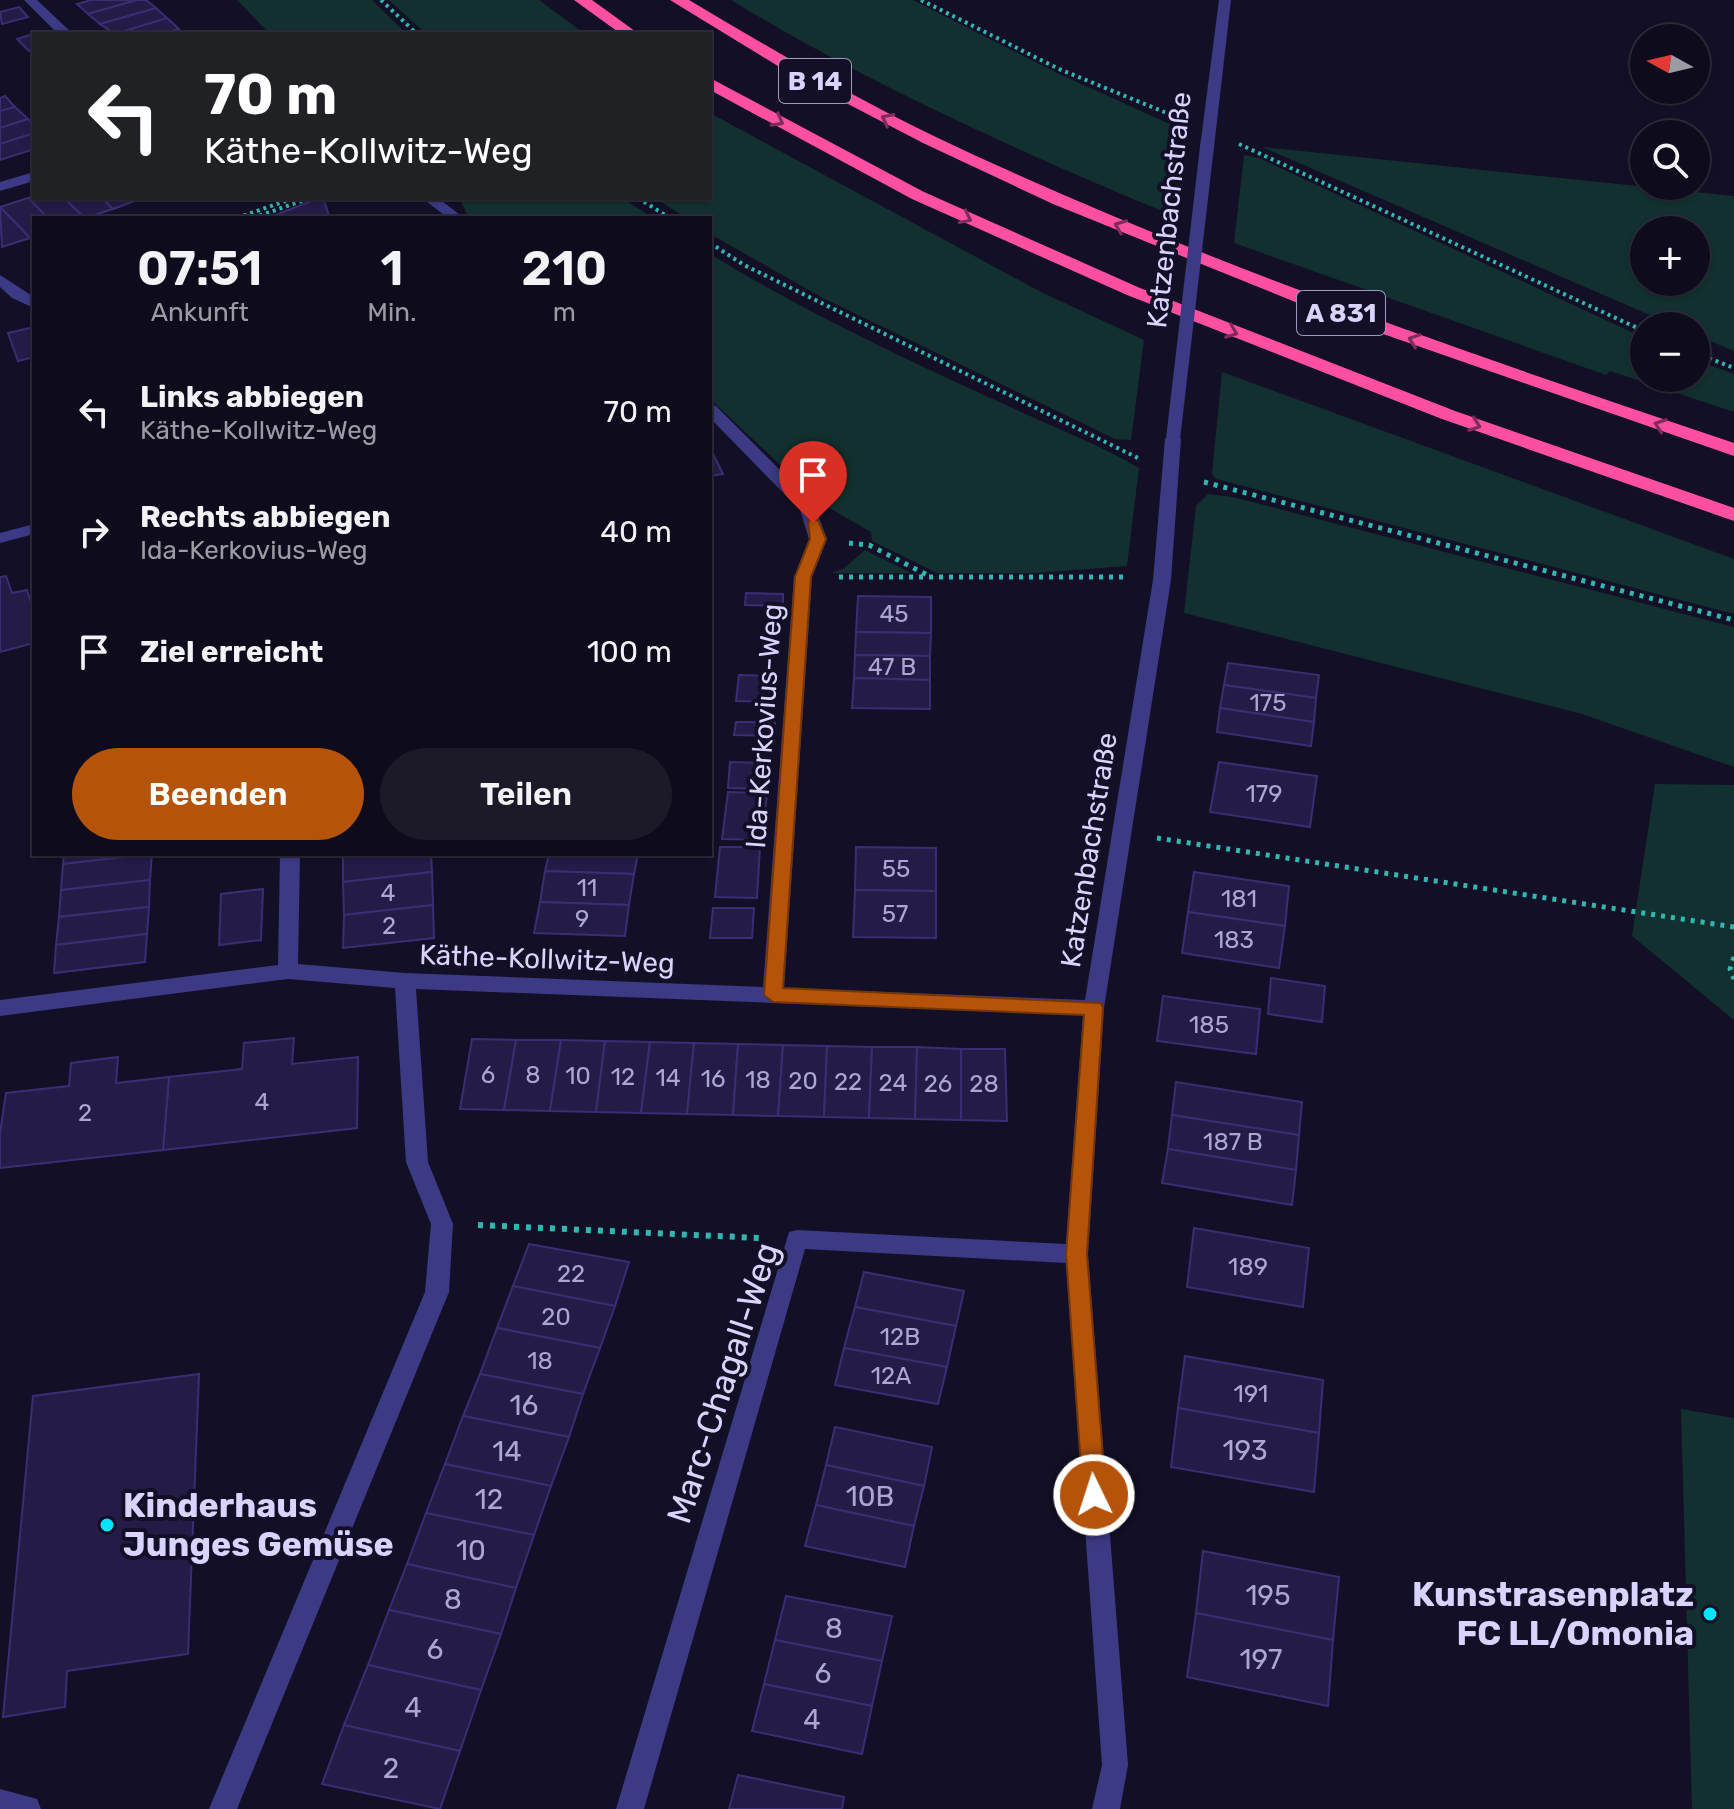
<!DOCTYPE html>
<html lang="de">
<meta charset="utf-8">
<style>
:root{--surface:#0e0b1c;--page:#1c1929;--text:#f1f3f6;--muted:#9b9ba3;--line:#2e2b3b;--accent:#b45309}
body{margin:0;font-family:Rubik,sans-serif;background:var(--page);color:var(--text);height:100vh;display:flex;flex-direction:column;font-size:30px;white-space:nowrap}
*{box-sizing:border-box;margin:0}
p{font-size:26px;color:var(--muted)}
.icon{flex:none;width:44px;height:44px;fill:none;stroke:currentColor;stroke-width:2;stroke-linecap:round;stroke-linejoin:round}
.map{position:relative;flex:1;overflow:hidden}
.sheet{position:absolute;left:32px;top:216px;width:680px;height:640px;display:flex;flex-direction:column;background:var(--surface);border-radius:0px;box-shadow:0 2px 6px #0004,0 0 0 2px var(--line)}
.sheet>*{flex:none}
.hud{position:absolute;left:32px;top:32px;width:680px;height:168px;border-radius:0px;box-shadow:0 2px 6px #0004,0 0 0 2px var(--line);background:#202124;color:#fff;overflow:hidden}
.needle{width:52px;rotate:278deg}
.fabs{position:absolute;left:1630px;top:24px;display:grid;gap:16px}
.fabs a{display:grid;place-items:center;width:80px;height:80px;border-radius:50%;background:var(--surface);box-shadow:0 2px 6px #0004,0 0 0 2px var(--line);font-size:40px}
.pin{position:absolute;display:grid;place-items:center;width:68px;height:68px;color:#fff;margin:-82px -34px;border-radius:50% 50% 50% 0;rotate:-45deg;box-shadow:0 0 8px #0007}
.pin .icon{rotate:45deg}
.me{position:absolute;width:88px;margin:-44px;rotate:356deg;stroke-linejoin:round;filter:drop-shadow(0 0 6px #0008)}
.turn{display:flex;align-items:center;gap:28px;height:168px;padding:0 40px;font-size:36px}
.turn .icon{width:104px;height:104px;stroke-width:2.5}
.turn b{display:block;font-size:56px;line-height:68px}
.eta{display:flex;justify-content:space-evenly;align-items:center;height:136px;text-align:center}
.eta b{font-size:48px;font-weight:600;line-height:56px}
.button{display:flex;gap:16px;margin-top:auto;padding:16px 40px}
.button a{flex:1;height:92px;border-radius:48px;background:var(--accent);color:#fff;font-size:32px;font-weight:600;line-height:92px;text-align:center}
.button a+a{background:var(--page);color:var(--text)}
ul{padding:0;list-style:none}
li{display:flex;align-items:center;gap:24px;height:120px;padding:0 40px}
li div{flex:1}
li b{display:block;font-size:30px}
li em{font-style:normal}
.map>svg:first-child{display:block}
</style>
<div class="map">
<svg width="1734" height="1809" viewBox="0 0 1734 1809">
<rect width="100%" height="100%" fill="#130f26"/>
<g fill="#12302f" fill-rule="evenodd">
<polygon points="237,0 372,0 407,34 270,34"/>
<polygon points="389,0 539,0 585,34 426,34"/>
<path d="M731 0H913L1055 72 1174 126 1162 211C1014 149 868 84 731 0Z"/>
<polygon points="710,113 1039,291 1144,340 1131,440 1115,439 823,298 710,234 710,218 686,218 655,198 710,198"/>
<path d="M1262 147 1734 196V351L1696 335V326H1675ZM1644 230H1696V282H1644Z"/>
<polygon points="1244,155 1259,158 1644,338 1644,378 1696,378 1696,360 1734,374 1734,412 1610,371 1606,375 1234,243"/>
<polygon points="459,198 622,198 653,218 469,218"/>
<path d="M710 254C808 314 924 368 1030 416 1067 433 1104 447 1139 468L1127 566 1036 573H937L872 541 871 532 822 504 710 399Z"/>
<polygon points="1222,372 1734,559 1734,614 1216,479 1212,474"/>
<polygon points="1208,494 1233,497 1734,627 1734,767 1582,714 1184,613 1196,506"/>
<polygon points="865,550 911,573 831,573 843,569"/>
<polygon points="1655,784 1734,785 1734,1020 1632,936"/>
<polygon points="1681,1409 1734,1418 1734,1809 1692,1809"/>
</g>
<g fill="#241b47" stroke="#3b2d73" stroke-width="2">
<polygon points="91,0 137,0 88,14 77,4"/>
<polygon points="137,0 146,0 156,8 100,24 88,14"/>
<polygon points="19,7 28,17 2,24 0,12"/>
<polygon points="156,8 167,18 115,34 100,24"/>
<polygon points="167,18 179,29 162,34 115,34"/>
<polygon points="43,31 47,34 34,34 34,50 29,51 17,39"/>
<polygon points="5,96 15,107 0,111 0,98"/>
<polygon points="15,107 28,119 0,128 0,111"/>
<polygon points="28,119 34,126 34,133 0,144 0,128"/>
<polygon points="34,133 34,149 0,160 0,144"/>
<polygon points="34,196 64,198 85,218 48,218 28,198"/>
<polygon points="28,198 48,218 34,218 34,236 30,238 0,207"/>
<polygon points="64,198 102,198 113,209 85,218"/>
<polygon points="102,198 139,198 140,199 113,209"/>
<polygon points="323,198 330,218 268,218 319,198"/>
<polygon points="0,207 30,238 2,247"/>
<polygon points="34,327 34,357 18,361 8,333"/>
<polygon points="710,448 723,474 710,476"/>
<polygon points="6,576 12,593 27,590 34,613 34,643 0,652 0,577"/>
<polygon points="746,593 783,594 783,606 745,605"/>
<polygon points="858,596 931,597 931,633 856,632"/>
<polygon points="856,632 931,633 930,656 855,655"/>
<polygon points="855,655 930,656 930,680 854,678"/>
<polygon points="1228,663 1319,675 1316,698 1224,685"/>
<polygon points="739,675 777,676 775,702 736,701"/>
<polygon points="854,678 930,680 930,709 852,708"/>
<polygon points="1224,685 1316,698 1314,722 1220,708"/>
<polygon points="1220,708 1314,722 1311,746 1217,732"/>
<polygon points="736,722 775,722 774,736 734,735"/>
<polygon points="730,762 766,763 764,789 728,788"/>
<polygon points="1219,762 1317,776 1310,827 1210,812"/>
<polygon points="728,792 767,793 762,840 722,839"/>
<polygon points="720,847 760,847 757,898 715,897"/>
<polygon points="856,847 936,848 936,891 855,890"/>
<polygon points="64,854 150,854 63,864"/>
<polygon points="152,854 150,880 61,890 63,864"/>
<polygon points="343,854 431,854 432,872 343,882"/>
<polygon points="549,854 638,854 634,874 545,871"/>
<polygon points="545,871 634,874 629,905 540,902"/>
<polygon points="432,872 433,905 344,915 343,882"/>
<polygon points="1194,872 1289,886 1285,926 1188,912"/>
<polygon points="150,880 149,907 59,917 61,890"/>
<polygon points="263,889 261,940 219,945 221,894"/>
<polygon points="855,890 936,891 936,938 853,937"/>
<polygon points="540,902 629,905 625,936 534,933"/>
<polygon points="433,905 434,938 343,948 344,915"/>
<polygon points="149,907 147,934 56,945 59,917"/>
<polygon points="713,908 754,908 752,938 710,938"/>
<polygon points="1188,912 1285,926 1279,968 1182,953"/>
<polygon points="147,934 145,962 54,973 56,945"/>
<polygon points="1271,978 1325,986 1322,1022 1268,1014"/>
<polygon points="1163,996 1260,1009 1256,1054 1157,1041"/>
<polygon points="294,1038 292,1064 358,1057 357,1128 163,1150 169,1077 242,1069 244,1043"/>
<polygon points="472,1039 516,1040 504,1110 460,1109"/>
<polygon points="516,1040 561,1040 550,1111 504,1110"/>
<polygon points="561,1040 605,1041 596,1112 550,1111"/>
<polygon points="605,1041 650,1042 641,1113 596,1112"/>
<polygon points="650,1042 694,1043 687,1114 641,1113"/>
<polygon points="694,1043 738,1044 733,1115 687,1114"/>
<polygon points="738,1044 783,1045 778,1116 733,1115"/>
<polygon points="783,1045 827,1046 824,1117 778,1116"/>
<polygon points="827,1046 872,1047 869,1118 824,1117"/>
<polygon points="872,1047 917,1047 915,1119 869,1118"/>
<polygon points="917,1047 961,1049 961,1120 915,1119"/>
<polygon points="961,1049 1005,1049 1007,1121 961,1120"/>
<polygon points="118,1057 116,1083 169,1077 163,1150 0,1168 0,1133 6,1093 69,1086 71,1063"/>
<polygon points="1176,1082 1302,1102 1299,1135 1172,1115"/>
<polygon points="1172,1115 1299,1135 1296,1170 1168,1149"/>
<polygon points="1168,1149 1296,1170 1292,1205 1162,1183"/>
<polygon points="1194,1228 1309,1248 1303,1307 1187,1287"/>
<polygon points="529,1244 629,1262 615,1306 513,1286"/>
<polygon points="864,1272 964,1291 956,1326 855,1307"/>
<polygon points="513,1286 615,1306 600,1348 497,1328"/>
<polygon points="855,1307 956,1326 947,1367 844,1348"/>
<polygon points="497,1328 600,1348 583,1394 480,1374"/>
<polygon points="844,1348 947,1367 938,1404 835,1385"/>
<polygon points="1185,1356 1323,1380 1319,1433 1178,1408"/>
<polygon points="199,1374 188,1654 67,1671 65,1707 3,1717 33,1396"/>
<polygon points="480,1374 583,1394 569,1437 463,1416"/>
<polygon points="1178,1408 1319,1433 1314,1492 1171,1467"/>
<polygon points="463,1416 569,1437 551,1486 445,1464"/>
<polygon points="835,1427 932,1447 924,1486 826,1465"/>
<polygon points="445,1464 551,1486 534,1535 426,1513"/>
<polygon points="826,1465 924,1486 914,1526 816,1505"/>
<polygon points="816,1505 914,1526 905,1567 805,1546"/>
<polygon points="426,1513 534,1535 516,1588 407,1564"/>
<polygon points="1203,1551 1339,1577 1333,1640 1196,1613"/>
<polygon points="407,1564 516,1588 501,1634 389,1610"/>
<polygon points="786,1596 892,1616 882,1661 775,1640"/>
<polygon points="389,1610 501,1634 481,1690 368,1665"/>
<polygon points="1196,1613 1333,1640 1328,1706 1187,1677"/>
<polygon points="775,1640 882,1661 872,1706 764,1684"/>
<polygon points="368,1665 481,1690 460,1751 344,1725"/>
<polygon points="764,1684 872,1706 862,1754 752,1731"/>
<polygon points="344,1725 460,1751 440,1809 322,1784"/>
<polygon points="738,1775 844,1797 842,1809 729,1809"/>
</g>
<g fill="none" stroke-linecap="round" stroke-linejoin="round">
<g stroke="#2fb8b0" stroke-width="4" stroke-dasharray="3 4" stroke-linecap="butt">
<polyline points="381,0 417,34"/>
<polyline points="921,0 1059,69 1179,118"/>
<polyline points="1239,144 1644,331"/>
<polyline points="638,198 670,218"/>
<polyline points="237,218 294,198"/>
<polyline points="253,218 310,198"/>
<polyline points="710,243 744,265 1138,458"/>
<polyline points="1696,353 1734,368"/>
</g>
<g stroke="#2fb8b0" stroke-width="5" stroke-dasharray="4 6" stroke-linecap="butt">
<polyline points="1204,482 1734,620"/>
<polyline points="849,543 869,545 931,577"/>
<polyline points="839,577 1129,577"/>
<polyline points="1157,838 1734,927"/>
<polyline points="1734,957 1730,969 1734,979"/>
</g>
<polyline stroke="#2fb8b0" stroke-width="6" stroke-dasharray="5 7" stroke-linecap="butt" points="478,1225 760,1238"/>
<g fill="#3d3a85" fill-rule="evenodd">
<polygon points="24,0 37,0 73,34 58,34"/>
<polygon points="1219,0 1231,0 1214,147 1207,151 1200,147"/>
<polygon points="34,172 34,181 0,191 0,182"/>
<polygon points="422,198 438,198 464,218 448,218"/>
<polygon points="0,275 34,297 34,308 12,298 0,287"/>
<polygon points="710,404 716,406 814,504 827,539 812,577 784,988 1085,1000 1153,580 1165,439 1173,434 1181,439 1171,580 1104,1008 1088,1254 1128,1765 1120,1809 1092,1809 1102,1765 1066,1263 805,1249 644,1809 616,1809 789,1232 797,1230 1066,1244 1083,1015 416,989 428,1162 453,1224 449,1292 237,1809 209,1809 425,1292 431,1224 406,1162 395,988 288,979 0,1016 0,1000 278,965 280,854 300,854 298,964 405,973 763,987 794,577 809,539 800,510 710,418"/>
<polygon points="34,524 34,534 0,543 0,533"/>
<polygon points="0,1789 37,1799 41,1809 0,1809"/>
</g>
<g fill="#ff4fa3" fill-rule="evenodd">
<polygon points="574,0 592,0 639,34 621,34"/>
<path d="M670 0H689C770 48 852 97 938 138 1195 260 1464 352 1734 443V456L1320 312 1053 204 923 143 796 77Z"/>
<polygon points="710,78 924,192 1140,288 1455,411 1734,508 1734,521 1442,419 1127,295 912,199 710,90"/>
</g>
<polyline stroke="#3d3a85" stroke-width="14" points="1173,439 1207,147"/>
</g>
<defs><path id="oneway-chevron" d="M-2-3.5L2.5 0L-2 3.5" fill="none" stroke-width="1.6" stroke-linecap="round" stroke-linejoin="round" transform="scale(2)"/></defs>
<g stroke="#7d2c5e">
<use href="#oneway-chevron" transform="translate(887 119) rotate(-153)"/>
<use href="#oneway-chevron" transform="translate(778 121) rotate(29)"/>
<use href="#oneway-chevron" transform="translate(966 218) rotate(26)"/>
<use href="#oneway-chevron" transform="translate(1120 226) rotate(-158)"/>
<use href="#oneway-chevron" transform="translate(1232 332) rotate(21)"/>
<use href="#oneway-chevron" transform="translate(1414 340) rotate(-160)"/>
<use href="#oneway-chevron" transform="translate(1475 425) rotate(20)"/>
<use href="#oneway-chevron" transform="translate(1660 425) rotate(-161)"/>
</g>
<polygon fill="#b45309" stroke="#753606" stroke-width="2" points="808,520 818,520 826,539 811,577 783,988 1101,1003 1103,1008 1087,1254 1106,1495 1102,1502 1094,1505 1086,1502 1083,1495 1066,1254 1084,1015 773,1002 764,995 795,577 810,539"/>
<g fill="#00e5ff" stroke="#130f26" stroke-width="3">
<circle cx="107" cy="1525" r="8"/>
<circle cx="1710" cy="1614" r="8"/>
</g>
<g text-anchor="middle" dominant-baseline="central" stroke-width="8" stroke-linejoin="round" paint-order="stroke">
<g font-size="24" fill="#aca6d1">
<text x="894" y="614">45</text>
<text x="892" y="667">47 B</text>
<text x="1268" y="703">175</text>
<text x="1264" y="794">179</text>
<text x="896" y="869">55</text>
<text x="587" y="888">11</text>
<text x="388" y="893">4</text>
<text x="1239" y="899">181</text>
<text x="895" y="914">57</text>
<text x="582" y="919">9</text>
<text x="389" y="926">2</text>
<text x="1234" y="940">183</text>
<text x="1209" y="1025">185</text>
<text x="488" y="1075">6</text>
<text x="533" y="1075">8</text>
<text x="578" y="1076">10</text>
<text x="623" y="1077">12</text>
<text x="668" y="1078">14</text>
<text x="713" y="1079">16</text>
<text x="758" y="1080">18</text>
<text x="803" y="1081">20</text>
<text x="848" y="1082">22</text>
<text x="893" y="1083">24</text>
<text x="938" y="1084">26</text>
<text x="984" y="1084">28</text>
<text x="262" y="1102">4</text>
<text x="85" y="1113">2</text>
<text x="1233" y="1142">187 B</text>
<text x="1248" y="1267">189</text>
<text x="571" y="1274">22</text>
<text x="556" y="1317">20</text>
<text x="900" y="1337">12B</text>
<text x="540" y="1361">18</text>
<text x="891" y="1376">12A</text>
<text x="1251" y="1394">191</text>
</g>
<g fill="#130f26" stroke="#9e99be" stroke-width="2">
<rect x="779" y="59" width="72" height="44" rx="6"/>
<rect x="1297" y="291" width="88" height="44" rx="6"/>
</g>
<g font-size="26" font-weight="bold" fill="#d9d4ff">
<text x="815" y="81">B 14</text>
<text x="1341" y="313">A 831</text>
</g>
<g font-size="28" fill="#d9d4ff" stroke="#130f26">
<text transform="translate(1169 210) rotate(-84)">Katzenbachstraße</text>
<text transform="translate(764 726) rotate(-86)">Ida-Kerkovius-Weg</text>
<text transform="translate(1089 850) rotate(-81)">Katzenbachstraße</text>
<text transform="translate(547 959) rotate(2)">Käthe-Kollwitz-Weg</text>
</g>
<g font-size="28" fill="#aca6d1">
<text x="524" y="1405">16</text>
<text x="1245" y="1450">193</text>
<text x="507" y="1451">14</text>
<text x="870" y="1496">10B</text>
<text x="489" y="1499">12</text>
<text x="471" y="1550">10</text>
<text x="1268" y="1595">195</text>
<text x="453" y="1599">8</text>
<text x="834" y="1628">8</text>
<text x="435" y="1649">6</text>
<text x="1261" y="1659">197</text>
<text x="823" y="1673">6</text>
<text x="413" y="1707">4</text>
<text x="812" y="1719">4</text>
<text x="391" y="1768">2</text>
</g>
<g font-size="34" fill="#d9d4ff" stroke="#130f26">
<text transform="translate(723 1383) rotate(-72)">Marc-Chagall-Weg</text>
</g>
<g font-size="34" font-weight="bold" fill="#d9d4ff" stroke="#130f26" text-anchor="start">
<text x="123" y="1505">Kinderhaus<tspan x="123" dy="39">Junges Gemüse</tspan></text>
<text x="1694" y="1594" text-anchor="end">Kunstrasenplatz<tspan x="1694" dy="39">FC LL/Omonia</tspan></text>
</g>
</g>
</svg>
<div class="fabs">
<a><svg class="needle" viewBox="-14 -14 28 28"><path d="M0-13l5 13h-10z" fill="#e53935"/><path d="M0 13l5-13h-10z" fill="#9b9ba3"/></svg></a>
<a><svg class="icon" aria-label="search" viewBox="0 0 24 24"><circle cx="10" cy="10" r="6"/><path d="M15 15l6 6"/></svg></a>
<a>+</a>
<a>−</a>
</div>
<div class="pin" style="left:813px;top:523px;background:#d93025"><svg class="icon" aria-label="arrive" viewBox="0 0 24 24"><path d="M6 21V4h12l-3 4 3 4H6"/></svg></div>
<svg class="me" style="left:1094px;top:1495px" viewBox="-20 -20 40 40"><circle r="17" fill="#b45309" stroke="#fff" stroke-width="3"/><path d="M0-11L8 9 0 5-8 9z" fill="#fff"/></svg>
<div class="hud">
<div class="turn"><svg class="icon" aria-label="left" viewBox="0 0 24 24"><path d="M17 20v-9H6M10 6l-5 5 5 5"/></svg><div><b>70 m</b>Käthe-Kollwitz-Weg</div></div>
</div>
<section class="sheet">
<div class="eta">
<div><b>07:51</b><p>Ankunft</p></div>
<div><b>1</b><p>Min.</p></div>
<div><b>210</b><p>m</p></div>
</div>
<ul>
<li><svg class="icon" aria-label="left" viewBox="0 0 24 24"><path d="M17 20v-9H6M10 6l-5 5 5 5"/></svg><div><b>Links abbiegen</b><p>Käthe-Kollwitz-Weg</p></div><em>70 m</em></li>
<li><svg class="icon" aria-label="right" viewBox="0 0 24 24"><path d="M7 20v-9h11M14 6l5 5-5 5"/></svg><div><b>Rechts abbiegen</b><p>Ida-Kerkovius-Weg</p></div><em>40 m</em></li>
<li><svg class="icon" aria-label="arrive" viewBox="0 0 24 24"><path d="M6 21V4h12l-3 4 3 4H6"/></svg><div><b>Ziel erreicht</b></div><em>100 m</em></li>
</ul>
<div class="button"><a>Beenden</a><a>Teilen</a></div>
</section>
</div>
